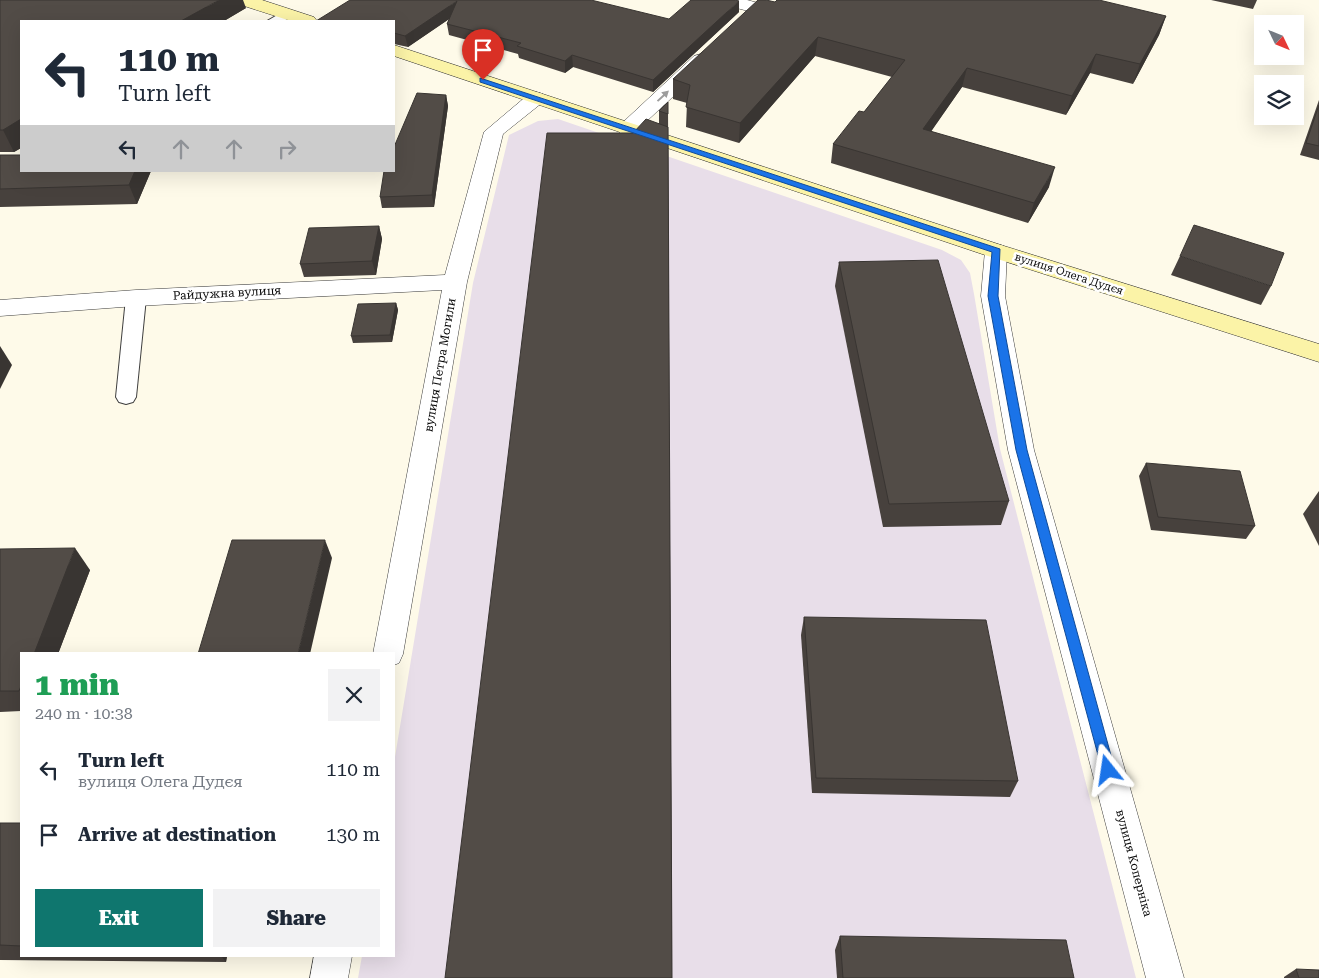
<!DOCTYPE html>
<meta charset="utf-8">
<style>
:root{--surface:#fff;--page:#f2f2f3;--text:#1f2937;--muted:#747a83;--accent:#0f766e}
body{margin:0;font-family:"Roboto Serif",serif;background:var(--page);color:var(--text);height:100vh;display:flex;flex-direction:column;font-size:19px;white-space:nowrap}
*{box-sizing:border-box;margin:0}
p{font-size:16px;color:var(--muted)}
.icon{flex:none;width:28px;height:28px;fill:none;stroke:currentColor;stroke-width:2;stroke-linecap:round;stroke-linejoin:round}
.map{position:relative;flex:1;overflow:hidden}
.side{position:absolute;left:20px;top:652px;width:375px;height:305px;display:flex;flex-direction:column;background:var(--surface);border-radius:0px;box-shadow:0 5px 20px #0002}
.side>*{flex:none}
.guide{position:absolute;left:20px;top:20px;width:375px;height:152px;border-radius:0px;box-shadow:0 5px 20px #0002;background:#fff;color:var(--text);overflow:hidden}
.needle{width:32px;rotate:133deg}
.tools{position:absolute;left:1254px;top:15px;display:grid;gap:10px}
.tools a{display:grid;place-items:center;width:50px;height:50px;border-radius:0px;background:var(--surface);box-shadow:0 5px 20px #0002;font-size:25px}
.pin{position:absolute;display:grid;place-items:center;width:42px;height:42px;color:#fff;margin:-51px -21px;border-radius:50% 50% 50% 0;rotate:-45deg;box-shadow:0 0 5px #0007}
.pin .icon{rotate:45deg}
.me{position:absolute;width:55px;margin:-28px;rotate:345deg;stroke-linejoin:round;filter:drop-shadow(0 0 4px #0008)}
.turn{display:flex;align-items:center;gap:18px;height:105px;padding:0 15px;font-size:22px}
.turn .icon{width:65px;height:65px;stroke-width:2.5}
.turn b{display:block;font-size:35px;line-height:42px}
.lanes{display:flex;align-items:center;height:48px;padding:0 15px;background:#0003;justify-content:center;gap:25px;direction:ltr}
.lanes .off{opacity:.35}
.round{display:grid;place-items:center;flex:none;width:52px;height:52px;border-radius:0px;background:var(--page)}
.summary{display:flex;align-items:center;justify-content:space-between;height:85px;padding:0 15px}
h1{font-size:30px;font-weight:800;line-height:38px;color:#1e9e55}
.action{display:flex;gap:10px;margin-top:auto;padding:10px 15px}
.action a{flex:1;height:58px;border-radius:0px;background:var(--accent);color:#fff;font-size:20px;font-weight:800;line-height:58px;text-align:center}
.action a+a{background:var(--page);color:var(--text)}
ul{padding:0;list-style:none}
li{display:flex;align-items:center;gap:15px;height:65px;padding:0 15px}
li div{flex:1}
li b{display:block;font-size:19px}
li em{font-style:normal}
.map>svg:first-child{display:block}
</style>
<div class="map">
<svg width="1319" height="978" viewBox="0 0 1319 978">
<rect width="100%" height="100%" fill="#fefae9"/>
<polygon fill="#e8dee9" points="558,119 942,250 961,260 970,273 974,294 1000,449 1136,978 358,978 362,956 394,956 394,763 473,283 509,135 538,121"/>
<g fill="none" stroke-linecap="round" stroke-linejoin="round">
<g stroke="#3d3d3d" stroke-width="2">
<g id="lane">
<path d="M286 10 293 14C287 23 277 22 267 21Z"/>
<polygon points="136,292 143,294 146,298 136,397 133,402 126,404 119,402 116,397 126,298 129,294"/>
</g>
</g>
<g stroke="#3d3d3d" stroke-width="1">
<g id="street">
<polygon points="718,0 747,0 762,4 765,8 762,12 756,13 721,4"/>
<polygon points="701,54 708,56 710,60 708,64 634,133 627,135 620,133 617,129 620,125 694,56"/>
<polygon points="536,92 543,94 546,98 543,102 503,134 467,282 403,654 399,663 394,665 394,654 373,654 442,290 136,306 0,316 0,300 136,290 445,275 484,132 529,94"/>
<polygon points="996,244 1004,246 1007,251 1005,296 1034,450 1184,978 1146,978 1008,450 981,296 985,251 988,246"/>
<polygon points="314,956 352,956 348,978 310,978"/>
</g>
</g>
<g stroke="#2c2c2c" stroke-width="1">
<g id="secondary">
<polygon points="235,0 262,0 314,17 317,21 291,21 238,4"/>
<polygon points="394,45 1004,246 1319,344 1319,362 988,256 394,56"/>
</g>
</g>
<use href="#lane" fill="#fff" fill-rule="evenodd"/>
<use href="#street" fill="#fff" fill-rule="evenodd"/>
<use href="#secondary" fill="#fbf3a7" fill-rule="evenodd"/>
</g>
<g fill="#47413d">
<polygon points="0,0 246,8 224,21 21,21 21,148 14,152 0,152"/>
<polygon points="350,0 669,19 739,12 653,92 573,67 565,73 519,58 518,54 449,35 447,24 449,19 408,47 394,44 394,21"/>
<polygon points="1211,0 1257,0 1253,9"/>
<polygon points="775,2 1166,16 1159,35 1133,84 1090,73 1066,115 962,87 931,131 1049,187 1028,223 831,163 833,144 864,112 892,77 815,56 739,143 686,127 687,103 673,99 673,79"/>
<polygon points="446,95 448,106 434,207 382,208 380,197"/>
<polygon points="1319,100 1319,160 1300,155"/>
<polygon points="668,102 672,978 633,133 659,123 659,111"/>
<polygon points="0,155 21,171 151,171 137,204 0,207"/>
<polygon points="379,226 382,239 376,275 304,277 300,264"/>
<polygon points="1180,256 1271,286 1261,305 1171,275"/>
<polygon points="839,262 1009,501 1001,525 883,527 835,286"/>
<polygon points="396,303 398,310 392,342 353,343 351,336"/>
<polygon points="1146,463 1255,526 1246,539 1151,530 1139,476"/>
<polygon points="1319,491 1319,546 1303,514"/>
<polygon points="0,549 90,570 58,654 21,654 21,711 0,712"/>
<polygon points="804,617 1018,781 1010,797 812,793 801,635"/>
<polygon points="0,823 21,823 21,956 227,956 226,962 0,960"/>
<polygon points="840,936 1074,978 837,978 835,950"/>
<polygon points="1296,969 1319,978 1284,978 1284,977"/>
</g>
<g fill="#393532">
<polygon points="219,0 243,0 246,8 224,21 181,21"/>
<polygon points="457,1 458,13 408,47 405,36"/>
<polygon points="739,1 739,12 653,92 653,80"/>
<polygon points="1166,16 1159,35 1133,84 1140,64"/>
<polygon points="818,37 815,56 739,143 740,123"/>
<polygon points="1096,54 1090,73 1066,115 1072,96"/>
<polygon points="572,55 573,67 565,73 565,61"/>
<polygon points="967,68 962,87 919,149 923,129"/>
<polygon points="446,95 448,106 434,207 432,195"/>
<polygon points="21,119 21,148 14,152 3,130"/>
<polygon points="1055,167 1049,187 1028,223 1034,203"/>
<polygon points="135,171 151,171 137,204 129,185"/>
<polygon points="379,226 382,239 376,275 372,261"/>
<polygon points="396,303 398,310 392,342 390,335"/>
<polygon points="0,346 12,365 0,389"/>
<polygon points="325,540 332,558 310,654 298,654"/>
<polygon points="75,548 90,570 58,654 34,654"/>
<polygon points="221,956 227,956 226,962"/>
</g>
<g fill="#524c47" stroke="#393532">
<polygon points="0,0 219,0 181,21 21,21 21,119 3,130 0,130"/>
<polygon points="350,0 591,0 669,19 691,0 735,0 739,1 653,80 572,55 565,61 517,46 521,43 447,24 457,1 405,36 394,33 394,21 316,21"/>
<polygon points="758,0 766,0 775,2 777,0 1099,0 1166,16 1140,64 1096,54 1072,96 967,68 923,129 1055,167 1034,203 833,144 859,111 864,112 905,60 818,37 740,123 686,107 690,85 673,79"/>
<polygon points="417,93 446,95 432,195 380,197 384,171 394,171 394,147"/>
<polygon points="668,102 668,114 659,111"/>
<polygon points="1319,105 1319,146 1306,143"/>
<polygon points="646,119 668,127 672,978 445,978 547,133 633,133"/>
<polygon points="0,155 21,155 21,171 135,171 129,185 0,189"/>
<polygon points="1194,225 1284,253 1271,286 1180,256"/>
<polygon points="379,226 372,261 300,264 309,228"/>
<polygon points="938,260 1009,501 889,504 839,262"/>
<polygon points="396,303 390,335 351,336 358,304"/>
<polygon points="1146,463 1240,471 1255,526 1158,517"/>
<polygon points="232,540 325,540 298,654 198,654"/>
<polygon points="75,548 34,654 21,654 21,686 19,691 0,691 0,549"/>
<polygon points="804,617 986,620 1018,781 816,778"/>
<polygon points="0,823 21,823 21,946 0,945"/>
<polygon points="840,936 1066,940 1074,978 843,978"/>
<polygon points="1296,969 1319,970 1319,978 1299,978"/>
</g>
<defs><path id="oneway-solid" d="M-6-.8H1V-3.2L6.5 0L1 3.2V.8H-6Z" transform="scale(1.25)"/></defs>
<use fill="#9d9d9d" href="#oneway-solid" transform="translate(663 96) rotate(-43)"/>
<polygon fill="#1a73e8" stroke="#114b97" points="480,78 1000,249 998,296 1027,450 1115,770 1113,775 1108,777 1104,775 1102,770 1016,450 988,296 992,252 480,82"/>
<g text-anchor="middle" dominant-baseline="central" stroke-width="5" stroke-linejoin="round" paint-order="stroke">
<g font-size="11" fill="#0a0a0a" stroke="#fff">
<text transform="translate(1069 274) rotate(18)">вулиця Олега Дудєя</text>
</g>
<g font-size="12" fill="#0a0a0a" stroke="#fff">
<text transform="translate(227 293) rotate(-3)">Райдужна вулиця</text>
<text transform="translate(440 365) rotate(-80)">вулиця Петра Могили</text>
<text transform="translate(1134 863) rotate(75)">вулиця Коперніка</text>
</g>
</g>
</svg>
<div class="tools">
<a><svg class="needle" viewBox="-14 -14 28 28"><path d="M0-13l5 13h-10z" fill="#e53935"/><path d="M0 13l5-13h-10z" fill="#747a83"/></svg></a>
<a><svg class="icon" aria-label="layers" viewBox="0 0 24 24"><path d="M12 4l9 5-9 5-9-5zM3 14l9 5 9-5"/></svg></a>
</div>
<div class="pin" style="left:483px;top:80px;background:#d93025"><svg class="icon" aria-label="arrive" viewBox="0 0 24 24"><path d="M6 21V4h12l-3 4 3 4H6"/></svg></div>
<svg class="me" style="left:1108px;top:770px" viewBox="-20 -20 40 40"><path d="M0-17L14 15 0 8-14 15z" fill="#1a73e8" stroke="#fff" stroke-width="4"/></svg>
<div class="guide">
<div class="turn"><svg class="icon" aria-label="left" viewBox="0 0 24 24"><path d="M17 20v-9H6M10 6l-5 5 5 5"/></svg><div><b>110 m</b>Turn left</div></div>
<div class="lanes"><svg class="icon" aria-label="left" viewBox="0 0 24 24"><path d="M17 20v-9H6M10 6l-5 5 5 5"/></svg><svg class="icon off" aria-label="ahead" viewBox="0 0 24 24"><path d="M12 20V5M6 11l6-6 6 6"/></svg><svg class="icon off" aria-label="ahead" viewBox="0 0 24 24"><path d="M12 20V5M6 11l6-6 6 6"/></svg><svg class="icon off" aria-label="right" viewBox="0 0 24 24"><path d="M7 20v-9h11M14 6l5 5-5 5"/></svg></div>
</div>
<section class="side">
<div class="summary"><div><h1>1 min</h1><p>240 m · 10:38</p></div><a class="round"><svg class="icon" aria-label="close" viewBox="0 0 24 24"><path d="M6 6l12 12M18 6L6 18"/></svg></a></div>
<ul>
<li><svg class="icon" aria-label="left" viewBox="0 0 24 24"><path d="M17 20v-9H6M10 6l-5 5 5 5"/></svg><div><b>Turn left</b><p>вулиця Олега Дудєя</p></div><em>110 m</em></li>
<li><svg class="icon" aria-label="arrive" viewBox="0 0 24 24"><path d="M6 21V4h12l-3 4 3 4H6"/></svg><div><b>Arrive at destination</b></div><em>130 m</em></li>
</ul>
<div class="action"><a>Exit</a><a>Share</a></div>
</section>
</div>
